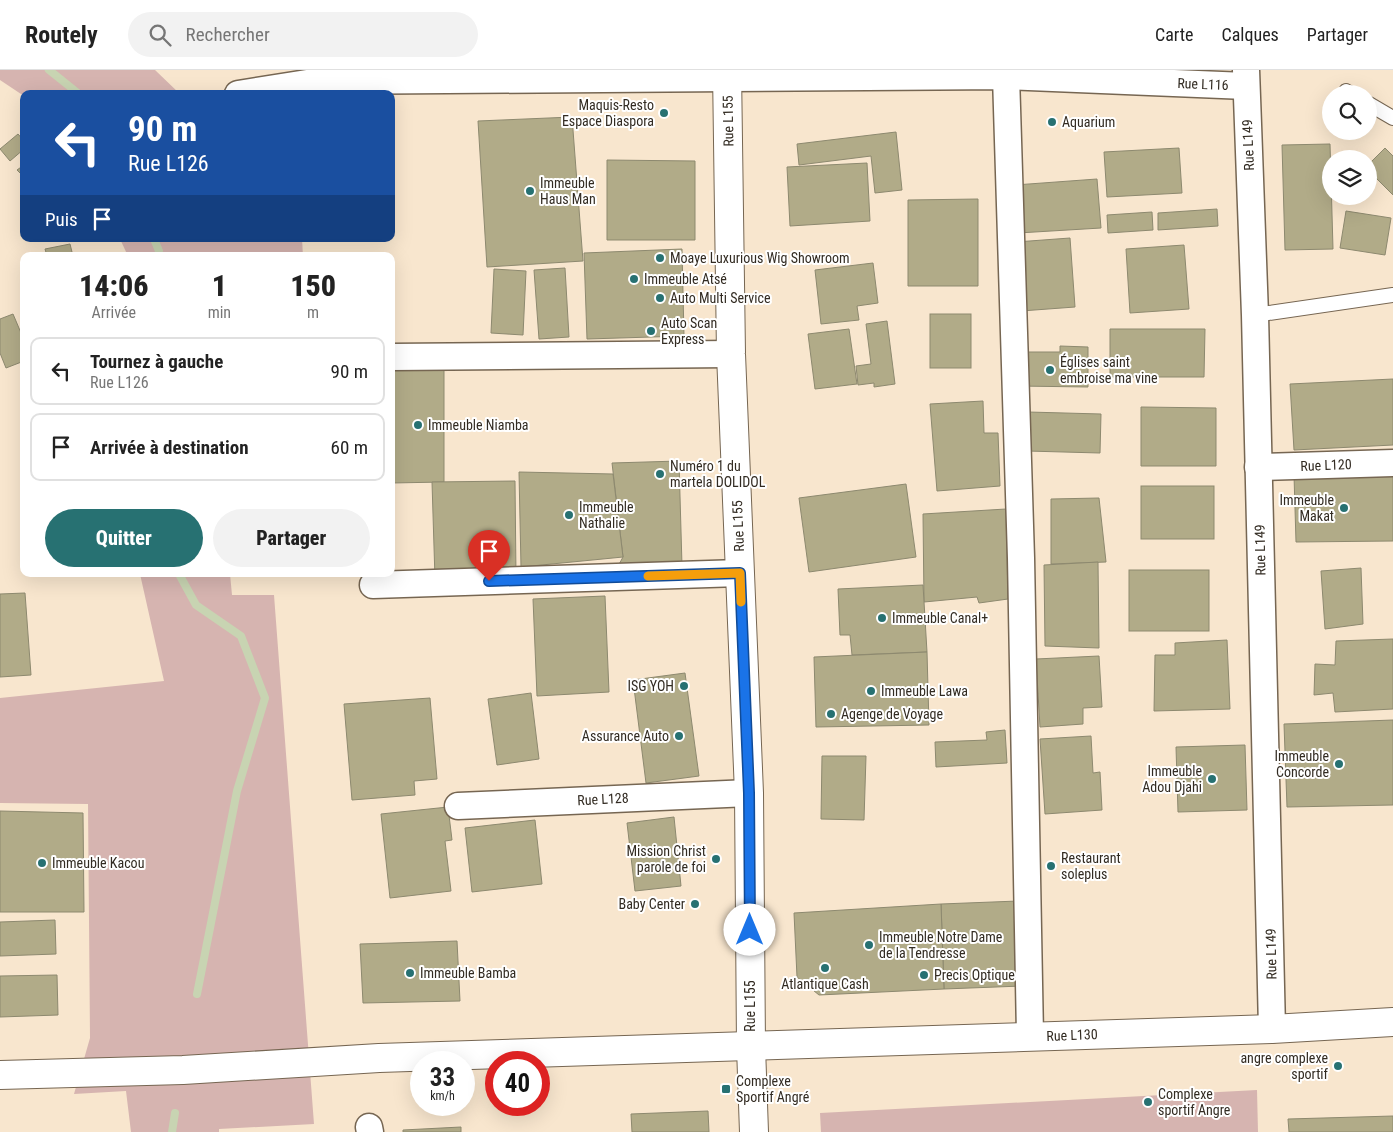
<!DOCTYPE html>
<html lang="fr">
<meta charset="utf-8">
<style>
:root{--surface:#fff;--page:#f2f2f2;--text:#222;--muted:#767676;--line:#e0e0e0;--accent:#277172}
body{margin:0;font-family:"Roboto Condensed",sans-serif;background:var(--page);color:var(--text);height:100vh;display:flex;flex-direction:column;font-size:19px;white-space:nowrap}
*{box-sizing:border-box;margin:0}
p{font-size:16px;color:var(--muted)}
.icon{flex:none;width:28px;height:28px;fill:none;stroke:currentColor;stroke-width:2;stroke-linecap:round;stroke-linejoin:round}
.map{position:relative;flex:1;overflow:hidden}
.side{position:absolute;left:20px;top:182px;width:375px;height:325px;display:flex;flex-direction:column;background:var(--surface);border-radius:10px;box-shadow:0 5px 20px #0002}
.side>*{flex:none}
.top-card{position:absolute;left:20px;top:20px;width:375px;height:152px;border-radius:10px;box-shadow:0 5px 20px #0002;background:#1a4fa0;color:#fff;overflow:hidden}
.fabs{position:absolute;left:1322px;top:15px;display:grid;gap:10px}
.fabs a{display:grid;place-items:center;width:55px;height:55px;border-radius:50%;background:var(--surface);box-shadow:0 5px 20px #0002;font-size:25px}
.speed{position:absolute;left:410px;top:981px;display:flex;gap:10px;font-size:25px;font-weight:700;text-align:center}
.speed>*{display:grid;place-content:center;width:65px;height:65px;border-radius:50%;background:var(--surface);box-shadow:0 5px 20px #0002;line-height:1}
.speed small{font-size:12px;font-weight:400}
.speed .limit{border:8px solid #d22;background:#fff;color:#111}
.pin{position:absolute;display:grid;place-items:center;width:42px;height:42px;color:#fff;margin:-51px -21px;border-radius:50% 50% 50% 0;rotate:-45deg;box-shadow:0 0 5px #0007}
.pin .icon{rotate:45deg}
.me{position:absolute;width:55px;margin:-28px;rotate:0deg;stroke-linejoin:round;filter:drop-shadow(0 0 4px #0008)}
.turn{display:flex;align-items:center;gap:18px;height:105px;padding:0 25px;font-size:22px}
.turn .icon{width:65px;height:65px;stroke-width:2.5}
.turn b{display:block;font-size:35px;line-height:42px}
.then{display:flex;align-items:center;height:48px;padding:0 25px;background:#0003;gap:10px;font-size:19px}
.eta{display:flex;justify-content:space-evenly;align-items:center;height:85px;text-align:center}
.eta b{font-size:30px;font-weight:800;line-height:35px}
.cta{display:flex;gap:10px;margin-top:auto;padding:10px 25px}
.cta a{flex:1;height:58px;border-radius:30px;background:var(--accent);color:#fff;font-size:20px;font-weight:800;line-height:58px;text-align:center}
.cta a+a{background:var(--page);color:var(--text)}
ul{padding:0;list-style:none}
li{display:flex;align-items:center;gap:15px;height:68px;margin:0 10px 8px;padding:0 15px;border:2px solid var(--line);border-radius:10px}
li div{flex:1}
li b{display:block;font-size:19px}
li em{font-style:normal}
header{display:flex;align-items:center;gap:30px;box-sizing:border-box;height:70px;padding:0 25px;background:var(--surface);border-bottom:1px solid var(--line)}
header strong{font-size:24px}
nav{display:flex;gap:28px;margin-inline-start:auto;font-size:18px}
.search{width:350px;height:45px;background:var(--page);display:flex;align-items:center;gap:12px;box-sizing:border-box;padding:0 18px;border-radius:28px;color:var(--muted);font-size:19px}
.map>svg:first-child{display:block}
</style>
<header>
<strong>Routely</strong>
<div class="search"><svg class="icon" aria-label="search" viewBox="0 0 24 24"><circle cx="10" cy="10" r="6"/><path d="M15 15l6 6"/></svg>Rechercher</div>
<nav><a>Carte</a><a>Calques</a><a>Partager</a></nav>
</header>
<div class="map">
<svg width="1393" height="1062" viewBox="0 0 1393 1062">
<rect width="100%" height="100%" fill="#f8e6ce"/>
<g fill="#d6b4b0">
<polygon points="0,0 155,0 180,24 24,24 24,26 0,10"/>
<polygon points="120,169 302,169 303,186 128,186"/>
<polygon points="140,504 230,504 232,525 274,525 314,1054 219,1059 219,1062 131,1062 126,1021 74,1024 90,968 88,734 0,733 0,628 164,611"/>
<polygon points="1257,1020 1258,1062 821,1062 820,1043"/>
</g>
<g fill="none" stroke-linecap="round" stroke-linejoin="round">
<g stroke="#c8d4b2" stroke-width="8">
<polyline points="49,0 79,24"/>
<polyline points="154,169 159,181 158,186"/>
<polyline points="179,504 196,535 241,566 265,628 237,721 197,924"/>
<polyline points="172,1062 175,1043"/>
</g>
</g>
<g fill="#b1ab88" stroke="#8d896f">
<polygon points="572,47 583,191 487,197 478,51"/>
<polygon points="896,62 902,120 875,123 871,86 799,95 797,74"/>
<polygon points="18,64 24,71 24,79 10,91 0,79"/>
<polygon points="1330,74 1333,179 1285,180 1282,75"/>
<polygon points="1179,78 1182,123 1107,127 1104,82"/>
<polygon points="1385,78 1393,86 1393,125 1369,101 1369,94"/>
<polygon points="607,90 695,91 695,170 607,170"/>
<polygon points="867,93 870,151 790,156 787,97"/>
<polygon points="24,95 24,107 17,100"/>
<polygon points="1097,109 1101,158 1018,163 1015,115"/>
<polygon points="978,129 978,216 908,216 908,130"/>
<polygon points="1217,139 1218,156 1158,160 1158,143"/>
<polygon points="1346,141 1391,148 1385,185 1340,178"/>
<polygon points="1152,142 1153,160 1108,163 1107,145"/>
<polygon points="1070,168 1075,237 1021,241 1016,172"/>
<polygon points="70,174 73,186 47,186 45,179"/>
<polygon points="1184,175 1189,239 1130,243 1126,179"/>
<polygon points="682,179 684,266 587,269 584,183"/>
<polygon points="873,193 878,233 857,236 859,250 821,254 815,200"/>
<polygon points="565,198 569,267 539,269 534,200"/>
<polygon points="494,199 526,201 523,265 491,263"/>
<polygon points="13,244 24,270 24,291 6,298 0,283 0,249"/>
<rect x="930" y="244" width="41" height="54"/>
<polygon points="887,251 895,314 874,317 874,313 858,315 856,296 871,294 866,254"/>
<polygon points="849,259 857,314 815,319 808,264"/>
<polygon points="1110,259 1205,259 1204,307 1110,307"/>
<polygon points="1060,276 1088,277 1088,317 1018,316 1018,282 1060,282"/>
<polygon points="391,297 444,297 444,412 391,413"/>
<polygon points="1393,309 1393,375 1294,380 1290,314"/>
<polygon points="983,331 984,363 998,363 1000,416 937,421 930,334"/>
<polygon points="1141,337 1216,338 1216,396 1141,396"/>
<polygon points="1028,342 1101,344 1100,383 1027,381"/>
<polygon points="679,391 682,496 617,498 623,487 612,393"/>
<polygon points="519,402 613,404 623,487 521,497"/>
<polygon points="1393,402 1393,471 1296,472 1294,405"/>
<polygon points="515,411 516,506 435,509 432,412"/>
<polygon points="906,414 916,487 809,502 799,428"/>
<rect x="1141" y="416" width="73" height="53"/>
<polygon points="1099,428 1106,492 1051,494 1051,429"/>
<polygon points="1006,439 1008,529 979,533 977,527 924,532 923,444"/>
<polygon points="1098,492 1099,578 1045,576 1044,495"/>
<polygon points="1361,498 1363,554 1325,559 1321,501"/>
<rect x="1129" y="500" width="80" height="61"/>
<polygon points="923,515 927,582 852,585 850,565 840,565 838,519"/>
<polygon points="25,523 31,605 0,607 0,524"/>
<polygon points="605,526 609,622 537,626 533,529"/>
<polygon points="1393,569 1393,639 1335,642 1333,623 1314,625 1315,594 1335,595 1336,571"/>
<polygon points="1227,570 1230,639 1154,641 1155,585 1175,585 1175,573"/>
<polygon points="927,582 929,655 816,657 814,587"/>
<polygon points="1099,586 1102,637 1083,638 1083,654 1040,657 1036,589"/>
<polygon points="685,603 699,706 646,713 633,610"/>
<polygon points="531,623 539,689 497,695 488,629"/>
<polygon points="430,628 437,709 414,711 415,725 352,730 344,634"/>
<polygon points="1393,650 1393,735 1287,737 1284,654"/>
<polygon points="1005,660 1007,693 936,697 935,672 987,670 986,662"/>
<polygon points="1091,666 1093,703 1100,702 1102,740 1045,744 1040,669"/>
<polygon points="1245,675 1247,740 1178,742 1176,677"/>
<polygon points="822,686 866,686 864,750 821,749"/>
<polygon points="448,737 452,770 445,771 451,821 390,828 381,744"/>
<polygon points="0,741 83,743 84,842 0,842"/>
<polygon points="674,747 681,816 635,821 627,753"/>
<polygon points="535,750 542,814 472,822 465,758"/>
<polygon points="1018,831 1022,916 944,919 941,834"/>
<polygon points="941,834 944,919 819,925 797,907 794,843"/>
<polygon points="55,850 56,884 0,886 0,852"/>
<polygon points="457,871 460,931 363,933 360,874"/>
<polygon points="57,905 58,945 0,947 0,906"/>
<polygon points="708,1041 709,1062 632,1062 631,1044"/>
<polygon points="1393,1046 1393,1062 1289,1062 1288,1049"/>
<polygon points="461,1057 461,1062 403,1062 403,1060"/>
</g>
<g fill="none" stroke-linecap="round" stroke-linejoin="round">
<g stroke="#766652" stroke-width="16">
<g id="lane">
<polyline points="1346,21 1351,24"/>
<polyline points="1369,34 1393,48"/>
<polyline points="1255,245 1393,225"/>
</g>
</g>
<g stroke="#766652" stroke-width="29">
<g id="street">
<polyline points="1246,0 1255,245 1272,959"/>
<polyline points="1006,6 1021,488 1030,966"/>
<polyline points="238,24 320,11 1006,6 1246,16"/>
<polyline points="391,287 731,284"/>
<polyline points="1258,397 1393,393"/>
<polyline points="373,515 740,503"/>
<polyline points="458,736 749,723"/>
<polyline points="369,1057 370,1062"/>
</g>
</g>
<g stroke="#766652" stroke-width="30">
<g id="secondary">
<polyline points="727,0 731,284 749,723 751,977 754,1062"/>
<polyline points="0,1005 183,1000 379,988 1272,959 1393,952"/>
</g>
</g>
<use href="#lane" stroke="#fff" stroke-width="14"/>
<use href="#street" stroke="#fff" stroke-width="26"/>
<use href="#secondary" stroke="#fff" stroke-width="28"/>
</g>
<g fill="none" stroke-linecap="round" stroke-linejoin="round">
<g stroke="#114b97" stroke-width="12">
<polyline id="route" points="489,511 740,503 749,723 750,860"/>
</g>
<use href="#route" stroke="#1a73e8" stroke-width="9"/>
<polyline stroke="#f59e0b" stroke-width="9" points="648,506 740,503 741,532"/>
</g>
<g fill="#277172" stroke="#fff" stroke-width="2">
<circle cx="664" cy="43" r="5"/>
<circle cx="1052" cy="52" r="5"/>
<circle cx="530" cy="121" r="5"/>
<circle cx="660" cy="188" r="5"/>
<circle cx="634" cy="209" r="5"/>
<circle cx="660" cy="228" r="5"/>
<circle cx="651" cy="261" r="5"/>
<circle cx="1050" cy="300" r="5"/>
<circle cx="418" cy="355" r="5"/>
<circle cx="660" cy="404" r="5"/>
<circle cx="1344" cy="438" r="5"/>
<circle cx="569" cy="445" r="5"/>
<circle cx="882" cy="548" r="5"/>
<circle cx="684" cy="616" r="5"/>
<circle cx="871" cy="621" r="5"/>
<circle cx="831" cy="644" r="5"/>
<circle cx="679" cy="666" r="5"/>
<circle cx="1339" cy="694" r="5"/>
<circle cx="1212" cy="709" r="5"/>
<circle cx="716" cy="789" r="5"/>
<circle cx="42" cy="793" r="5"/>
<circle cx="1051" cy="796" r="5"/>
<circle cx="695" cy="834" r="5"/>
<circle cx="869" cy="875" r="5"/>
<circle cx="825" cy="898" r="5"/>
<circle cx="410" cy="903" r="5"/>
<circle cx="924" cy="905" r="5"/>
<circle cx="1338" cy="996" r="5"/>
<rect x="721" y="1014" width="10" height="10" rx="2.5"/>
<circle cx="1148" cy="1032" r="5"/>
</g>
<g text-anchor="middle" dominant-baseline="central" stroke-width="4" stroke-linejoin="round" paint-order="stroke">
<g font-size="14" fill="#322b22" stroke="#fff">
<text transform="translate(1203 14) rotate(2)">Rue L116</text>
<text transform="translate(728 51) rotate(-91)">Rue L155</text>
<text transform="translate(1248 75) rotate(-92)">Rue L149</text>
<text transform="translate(1326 395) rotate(-2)">Rue L120</text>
<text transform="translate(738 456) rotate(-92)">Rue L155</text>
<text transform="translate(1260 480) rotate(-91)">Rue L149</text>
<text transform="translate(603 729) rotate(-3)">Rue L128</text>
<text transform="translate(1271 884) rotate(-91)">Rue L149</text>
<text transform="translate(750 936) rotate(-90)">Rue L155</text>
<text transform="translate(1072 965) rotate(-2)">Rue L130</text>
</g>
<g font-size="14" fill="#322b22" stroke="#fff" text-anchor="start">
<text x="654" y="35" text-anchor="end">Maquis-Resto<tspan x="654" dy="16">Espace Diaspora</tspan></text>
<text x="1062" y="52">Aquarium</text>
<text x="540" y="113">Immeuble<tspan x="540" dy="16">Haus Man</tspan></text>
<text x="670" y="188">Moaye Luxurious Wig Showroom</text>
<text x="644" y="209">Immeuble Atsé</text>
<text x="670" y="228">Auto Multi Service</text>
<text x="661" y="253">Auto Scan<tspan x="661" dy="16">Express</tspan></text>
<text x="1060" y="292">Églises saint<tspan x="1060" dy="16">embroise ma vine</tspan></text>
<text x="428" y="355">Immeuble Niamba</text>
<text x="670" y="396">Numéro 1 du<tspan x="670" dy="16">martela DOLIDOL</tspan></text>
<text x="1334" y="430" text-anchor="end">Immeuble<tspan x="1334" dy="16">Makat</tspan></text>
<text x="579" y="437">Immeuble<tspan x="579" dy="16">Nathalie</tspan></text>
<text x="892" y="548">Immeuble Canal+</text>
<text x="674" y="616" text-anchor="end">ISG YOH</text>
<text x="881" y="621">Immeuble Lawa</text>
<text x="841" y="644">Agenge de Voyage</text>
<text x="669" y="666" text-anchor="end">Assurance Auto</text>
<text x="1329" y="686" text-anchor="end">Immeuble<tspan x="1329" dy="16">Concorde</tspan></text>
<text x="1202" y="701" text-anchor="end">Immeuble<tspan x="1202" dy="16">Adou Djahi</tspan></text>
<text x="706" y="781" text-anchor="end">Mission Christ<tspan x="706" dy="16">parole de foi</tspan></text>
<text x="1061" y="788">Restaurant<tspan x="1061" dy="16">soleplus</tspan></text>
<text x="52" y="793">Immeuble Kacou</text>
<text x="685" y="834" text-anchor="end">Baby Center</text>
<text x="879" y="867">Immeuble Notre Dame<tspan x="879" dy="16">de la Tendresse</tspan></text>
<text x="420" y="903">Immeuble Bamba</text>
<text x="934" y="905">Precis Optique</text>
<text x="825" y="914" text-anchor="middle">Atlantique Cash</text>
<text x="1328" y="988" text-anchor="end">angre complexe<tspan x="1328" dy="16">sportif</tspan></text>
<text x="736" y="1011">Complexe<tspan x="736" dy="16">Sportif Angré</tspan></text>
<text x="1158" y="1024">Complexe<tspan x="1158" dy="16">sportif Angre</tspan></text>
</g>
</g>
</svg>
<div class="fabs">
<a><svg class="icon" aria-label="search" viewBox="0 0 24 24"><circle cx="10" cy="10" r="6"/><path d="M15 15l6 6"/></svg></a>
<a><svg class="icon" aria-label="layers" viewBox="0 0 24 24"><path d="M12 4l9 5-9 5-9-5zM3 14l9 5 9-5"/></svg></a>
</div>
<div class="speed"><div>33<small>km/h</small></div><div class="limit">40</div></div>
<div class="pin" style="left:489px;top:511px;background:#d93025"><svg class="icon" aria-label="arrive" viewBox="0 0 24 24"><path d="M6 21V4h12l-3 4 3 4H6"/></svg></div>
<svg class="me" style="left:750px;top:860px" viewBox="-20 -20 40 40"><circle r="19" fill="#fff"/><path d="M0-13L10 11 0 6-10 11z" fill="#1a73e8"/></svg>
<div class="top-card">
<div class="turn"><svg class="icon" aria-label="left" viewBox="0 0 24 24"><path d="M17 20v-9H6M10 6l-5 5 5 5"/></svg><div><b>90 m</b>Rue L126</div></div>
<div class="then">Puis<svg class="icon" aria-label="arrive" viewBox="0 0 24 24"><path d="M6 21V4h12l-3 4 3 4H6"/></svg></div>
</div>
<section class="side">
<div class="eta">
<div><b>14:06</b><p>Arrivée</p></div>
<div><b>1</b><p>min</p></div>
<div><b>150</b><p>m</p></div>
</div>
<ul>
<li><svg class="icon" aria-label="left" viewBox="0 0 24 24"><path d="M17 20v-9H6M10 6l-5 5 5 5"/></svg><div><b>Tournez à gauche</b><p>Rue L126</p></div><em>90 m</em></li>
<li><svg class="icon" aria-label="arrive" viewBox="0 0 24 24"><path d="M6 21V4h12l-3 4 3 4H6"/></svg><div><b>Arrivée à destination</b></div><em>60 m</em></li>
</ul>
<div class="cta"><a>Quitter</a><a>Partager</a></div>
</section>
</div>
